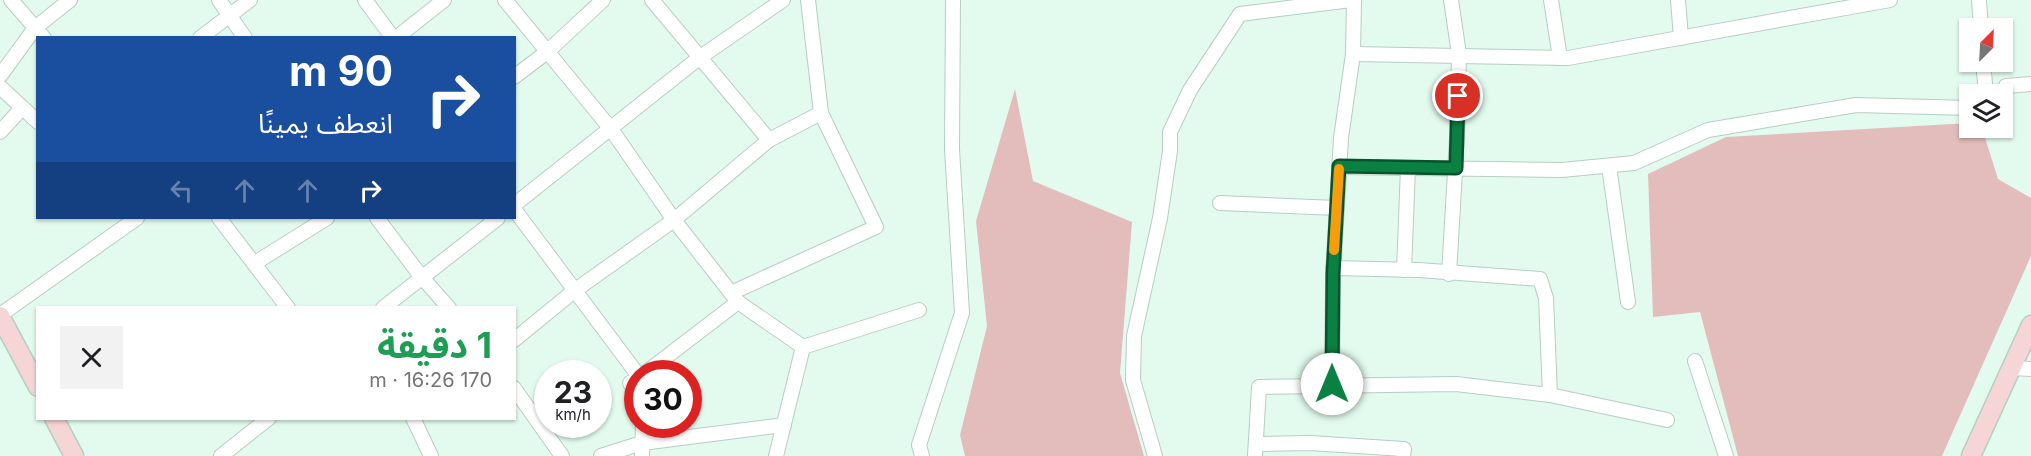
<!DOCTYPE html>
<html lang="ar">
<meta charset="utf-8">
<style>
:root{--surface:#fff;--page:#f2f2f2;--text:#202124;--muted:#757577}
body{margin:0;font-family:Inter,"Noto Sans Arabic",sans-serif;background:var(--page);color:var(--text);direction:rtl;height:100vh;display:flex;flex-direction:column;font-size:22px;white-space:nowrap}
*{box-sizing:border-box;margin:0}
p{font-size:20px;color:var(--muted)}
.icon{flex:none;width:33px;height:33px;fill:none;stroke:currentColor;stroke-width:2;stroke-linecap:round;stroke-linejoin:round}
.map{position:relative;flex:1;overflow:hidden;direction:ltr}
.side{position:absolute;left:36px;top:306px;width:480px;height:114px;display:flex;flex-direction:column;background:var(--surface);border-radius:0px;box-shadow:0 2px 4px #0004;direction:rtl}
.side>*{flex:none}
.guide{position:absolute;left:36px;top:36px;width:480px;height:183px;border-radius:0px;box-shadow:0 2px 4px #0004;direction:rtl;background:#1a4fa0;color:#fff;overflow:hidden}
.needle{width:39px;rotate:24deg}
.buttons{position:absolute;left:1959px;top:18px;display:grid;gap:12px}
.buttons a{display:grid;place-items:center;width:54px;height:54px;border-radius:0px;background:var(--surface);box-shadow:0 2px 4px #0004;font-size:30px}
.speed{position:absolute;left:534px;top:360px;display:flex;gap:12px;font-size:30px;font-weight:700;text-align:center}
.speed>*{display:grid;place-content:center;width:78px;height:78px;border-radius:50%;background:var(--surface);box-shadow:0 2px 4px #0004;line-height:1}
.speed small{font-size:15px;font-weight:400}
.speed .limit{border:9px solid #d22;background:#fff;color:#111}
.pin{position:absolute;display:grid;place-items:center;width:51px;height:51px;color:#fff;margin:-26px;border:3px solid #fff;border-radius:50%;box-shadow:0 2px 6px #0007}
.me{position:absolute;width:66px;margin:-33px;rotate:0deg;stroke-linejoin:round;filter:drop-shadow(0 0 4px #0008)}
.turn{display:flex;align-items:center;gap:21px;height:126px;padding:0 24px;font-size:27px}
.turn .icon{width:78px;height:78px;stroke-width:2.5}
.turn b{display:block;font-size:42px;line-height:51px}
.lanes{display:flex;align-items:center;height:57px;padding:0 24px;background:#0003;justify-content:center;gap:30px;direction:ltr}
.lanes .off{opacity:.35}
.round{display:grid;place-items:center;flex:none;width:63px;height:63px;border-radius:0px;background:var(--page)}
.summary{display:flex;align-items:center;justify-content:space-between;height:102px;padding:0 24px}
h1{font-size:36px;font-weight:700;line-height:45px;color:#1e9e55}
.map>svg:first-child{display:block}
</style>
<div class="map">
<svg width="2031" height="456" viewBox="0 0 2031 456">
<rect width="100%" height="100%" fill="#e3fbef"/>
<g fill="#e2bdbc">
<polygon points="1015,89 1033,181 1132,222 1120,373 1144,456 965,456 960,435 987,326 976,221"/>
<polygon points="1969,123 1970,128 1982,128 1998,179 2031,198 2031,256 1942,456 1738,456 1700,312 1653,317 1648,174 1726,137"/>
</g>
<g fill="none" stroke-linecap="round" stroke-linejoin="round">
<g stroke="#b6cec2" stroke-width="16">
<g id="street">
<polyline points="11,0 44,38"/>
<polyline points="219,0 245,38"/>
<polyline points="365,0 393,38"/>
<polyline points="505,0 611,129 674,220 738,302 803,347"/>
<polyline points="652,0 769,140"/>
<polyline points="1551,0 1560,58"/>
<polyline points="1678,0 1681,38"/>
<polyline points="1979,0 1981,28"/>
<polyline points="200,38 250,0"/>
<polyline points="396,38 444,0"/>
<polyline points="1353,54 1568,58 1890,0"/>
<polyline points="1983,62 1986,94"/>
<polyline points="0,76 35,28 70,0"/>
<polyline points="514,77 547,52 603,0"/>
<polyline points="0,87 38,122"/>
<polyline points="2002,96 2006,86 2031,84"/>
<polyline points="0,132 22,108"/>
<polyline points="1609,166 1628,302"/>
<polyline points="1339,167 1562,170 1634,163 1708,130 1856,105 1970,108"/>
<polyline points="1220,203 1337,208"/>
<polyline points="514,205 699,58 783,0"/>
<polyline points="514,209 638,375"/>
<polyline points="219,218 288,308"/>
<polyline points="377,218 420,275 449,308"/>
<polyline points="255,263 327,218"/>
<polyline points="1333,268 1419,270 1540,279 1546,298 1550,395"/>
<polyline points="1404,270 1408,168"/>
<polyline points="1449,274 1457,138 1459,54 1451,0"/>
<polyline points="731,293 876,227 821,113 808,0"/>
<polyline points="383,308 498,218"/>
<polyline points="0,315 137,218"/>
<polyline points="514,340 574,291 674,220 769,140 821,113"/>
<polyline points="1695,361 1726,456"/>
<polyline points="2012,368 2031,369"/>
<polyline points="644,374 738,302"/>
<polyline points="638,378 630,383 638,395"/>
<polyline points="1332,384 1333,274 1341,138 1353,54 1354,0"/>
<polyline points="514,388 562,456"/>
<polyline points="413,418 431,456"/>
<polyline points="1256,444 1310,443 1404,449 1403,456"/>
<polyline points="221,456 269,418"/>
<polyline points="601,456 642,443 784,425"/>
<polyline points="642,456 643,424"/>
<polyline points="776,456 803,347 919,310"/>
<polyline points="922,456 919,445 962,313 952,149 953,0"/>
<polyline points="1155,456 1133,380 1134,336 1160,218 1170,151 1170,132 1190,90 1240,14 1351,0"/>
<polyline points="1255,456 1259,387 1456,384 1550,395 1667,420"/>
</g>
</g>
<g stroke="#b6cec2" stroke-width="21">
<g id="secondary">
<polyline points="0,316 38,387"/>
<polyline points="54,418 74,456"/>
<polyline points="1971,456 2031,325"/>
</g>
</g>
<use href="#street" stroke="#fff" stroke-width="14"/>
<use href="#secondary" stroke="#f6d5d6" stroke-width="18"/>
</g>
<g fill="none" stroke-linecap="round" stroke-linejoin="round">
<g stroke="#07532c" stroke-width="15">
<polyline id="route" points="1332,384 1333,274 1339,166 1456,168 1458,96"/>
</g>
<use href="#route" stroke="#0b8043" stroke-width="10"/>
<polyline stroke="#f59e0b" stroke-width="10" points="1334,250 1339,169"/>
</g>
</svg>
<div class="buttons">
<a><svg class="needle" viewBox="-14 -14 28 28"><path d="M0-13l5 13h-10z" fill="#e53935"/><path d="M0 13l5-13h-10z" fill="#757577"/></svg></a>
<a><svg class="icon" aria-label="layers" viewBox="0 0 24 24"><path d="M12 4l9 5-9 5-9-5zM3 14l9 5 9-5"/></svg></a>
</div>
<div class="speed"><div>23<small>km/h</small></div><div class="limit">30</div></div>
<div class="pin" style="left:1458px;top:96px;background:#d93025"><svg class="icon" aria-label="arrive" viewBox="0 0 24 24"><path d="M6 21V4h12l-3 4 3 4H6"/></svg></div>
<svg class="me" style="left:1332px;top:384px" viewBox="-20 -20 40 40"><circle r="19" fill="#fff"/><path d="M0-13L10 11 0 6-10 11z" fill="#0b8043"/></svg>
<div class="guide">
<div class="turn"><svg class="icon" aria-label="right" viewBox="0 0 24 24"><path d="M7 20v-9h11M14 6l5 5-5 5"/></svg><div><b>90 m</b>انعطف يمينًا</div></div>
<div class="lanes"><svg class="icon off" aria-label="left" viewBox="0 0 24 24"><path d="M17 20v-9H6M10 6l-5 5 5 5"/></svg><svg class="icon off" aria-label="ahead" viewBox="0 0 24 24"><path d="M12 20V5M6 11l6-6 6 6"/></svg><svg class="icon off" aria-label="ahead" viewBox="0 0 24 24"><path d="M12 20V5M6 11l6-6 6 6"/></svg><svg class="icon" aria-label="right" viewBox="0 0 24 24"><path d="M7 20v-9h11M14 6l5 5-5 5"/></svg></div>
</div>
<section class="side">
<div class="summary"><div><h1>1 دقيقة</h1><p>170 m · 16:26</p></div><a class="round"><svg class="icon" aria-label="close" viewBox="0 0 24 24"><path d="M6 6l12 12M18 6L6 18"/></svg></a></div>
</section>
</div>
